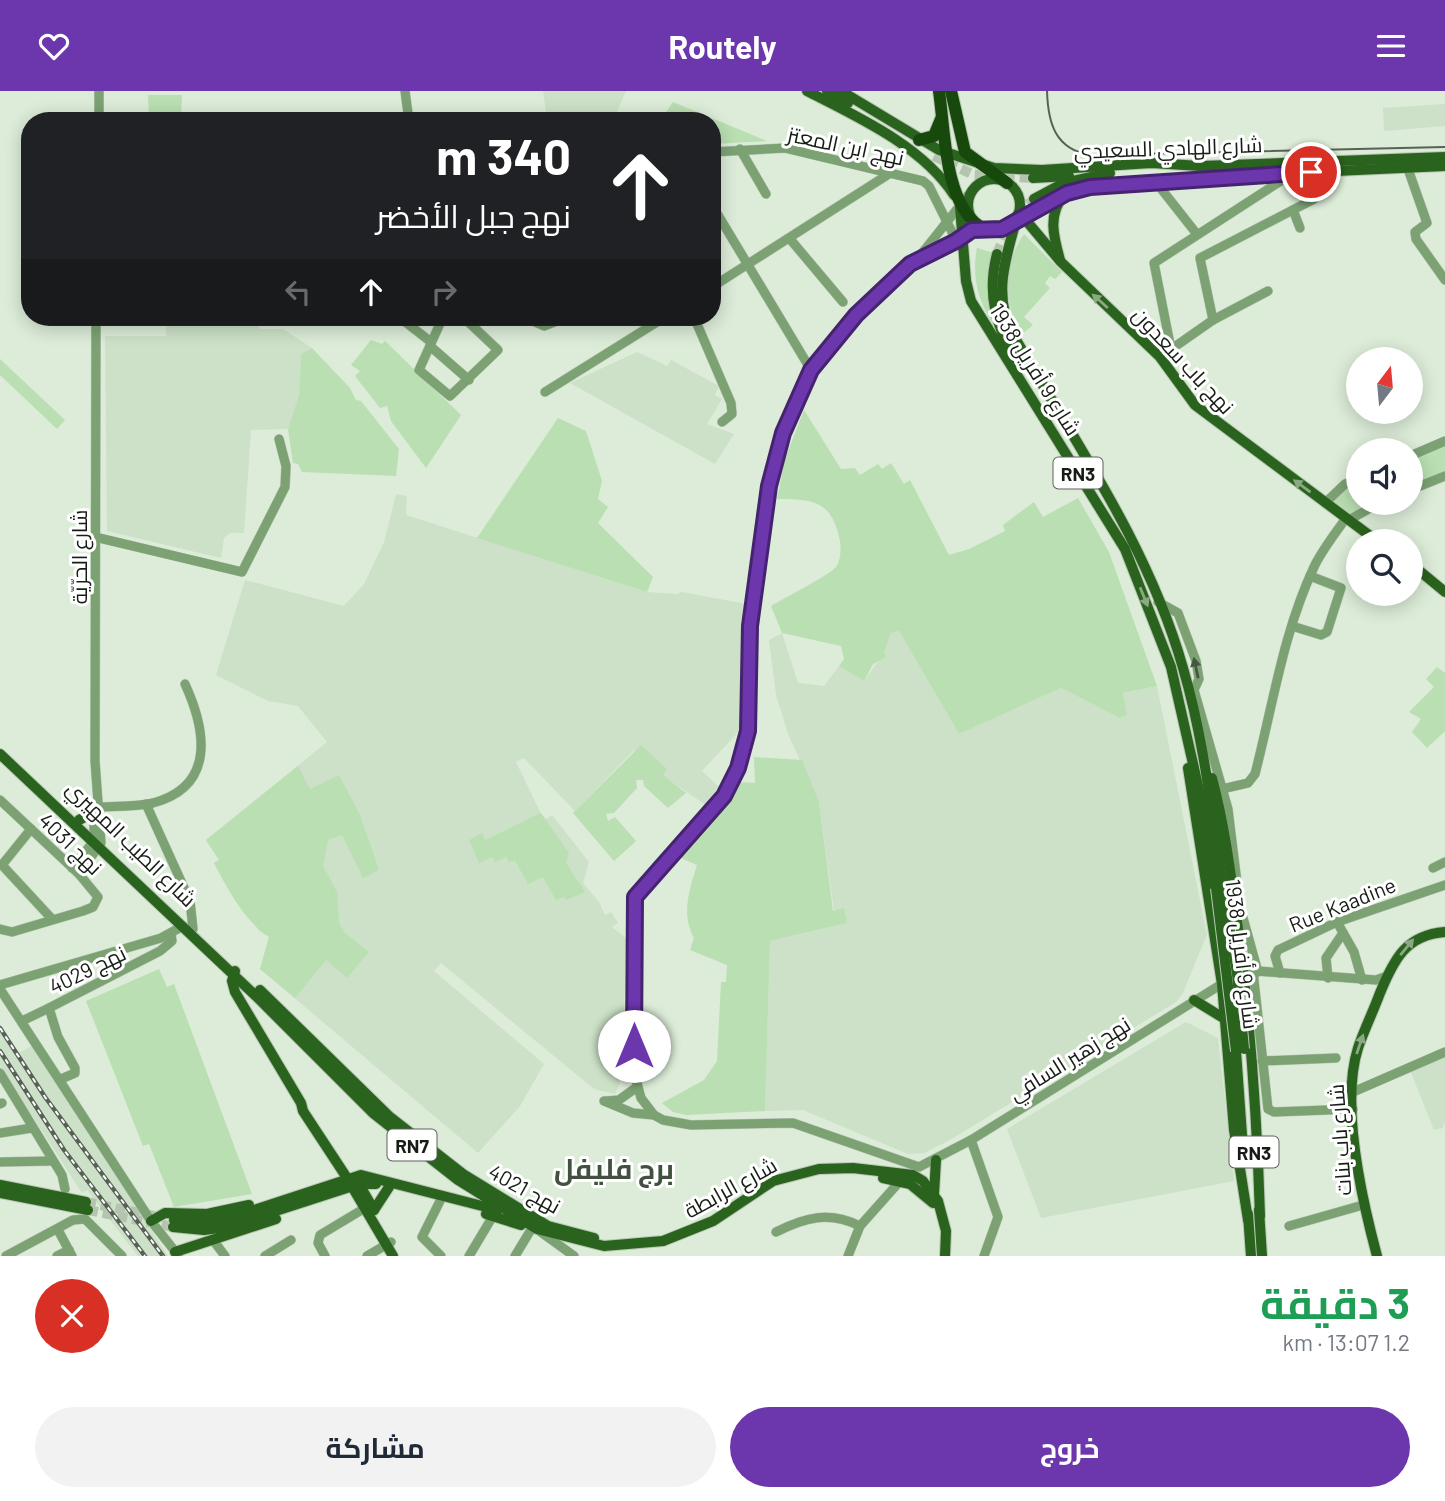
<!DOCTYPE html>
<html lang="ar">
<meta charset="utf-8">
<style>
:root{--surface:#fff;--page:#f2f2f3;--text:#1f2937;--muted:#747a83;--accent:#6c36ad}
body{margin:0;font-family:Barlow,Cairo,sans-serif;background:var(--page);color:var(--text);direction:rtl;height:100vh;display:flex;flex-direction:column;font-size:26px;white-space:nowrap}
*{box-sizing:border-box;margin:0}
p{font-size:23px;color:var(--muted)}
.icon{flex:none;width:38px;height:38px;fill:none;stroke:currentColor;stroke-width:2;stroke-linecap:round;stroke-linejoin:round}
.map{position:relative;height:1165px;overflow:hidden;direction:ltr}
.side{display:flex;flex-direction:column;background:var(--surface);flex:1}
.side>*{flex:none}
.hud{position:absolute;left:21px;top:21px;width:700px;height:214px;border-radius:28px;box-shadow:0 4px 18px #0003;direction:rtl;background:#202124;color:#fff;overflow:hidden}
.needle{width:46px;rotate:16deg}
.buttons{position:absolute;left:1346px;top:256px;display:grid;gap:14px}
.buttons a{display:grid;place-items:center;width:77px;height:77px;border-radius:50%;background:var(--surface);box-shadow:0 4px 18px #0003;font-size:35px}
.pin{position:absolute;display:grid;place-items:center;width:60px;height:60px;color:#fff;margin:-30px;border:4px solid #fff;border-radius:50%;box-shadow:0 2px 7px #0007}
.me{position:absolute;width:77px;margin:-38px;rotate:0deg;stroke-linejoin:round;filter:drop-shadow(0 0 5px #0008)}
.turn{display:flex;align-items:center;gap:24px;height:147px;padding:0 35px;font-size:32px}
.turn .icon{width:91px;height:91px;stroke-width:2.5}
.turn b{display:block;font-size:49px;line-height:60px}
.lanes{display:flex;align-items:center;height:66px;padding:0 35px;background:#0003;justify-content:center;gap:35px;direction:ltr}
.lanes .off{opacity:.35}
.round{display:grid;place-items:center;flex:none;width:74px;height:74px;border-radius:37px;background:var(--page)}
.headline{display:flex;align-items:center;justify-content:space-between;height:119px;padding:0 35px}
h1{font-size:42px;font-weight:700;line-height:52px;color:#1e9e55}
.primary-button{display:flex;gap:14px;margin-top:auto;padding:14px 35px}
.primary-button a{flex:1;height:80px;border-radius:42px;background:var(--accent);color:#fff;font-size:28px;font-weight:700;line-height:80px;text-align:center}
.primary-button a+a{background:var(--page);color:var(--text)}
header{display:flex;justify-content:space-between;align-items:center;height:91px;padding:0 35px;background:var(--accent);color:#fff;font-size:32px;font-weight:700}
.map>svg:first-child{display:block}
</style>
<header><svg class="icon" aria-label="menu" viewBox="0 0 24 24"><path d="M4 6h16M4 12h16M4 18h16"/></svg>Routely<svg class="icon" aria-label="heart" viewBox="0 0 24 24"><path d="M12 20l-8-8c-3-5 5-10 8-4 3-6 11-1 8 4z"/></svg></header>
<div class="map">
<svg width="1445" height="1165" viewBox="0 0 1445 1165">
<rect width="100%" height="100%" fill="#dcecd8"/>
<g fill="#cce1c7">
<polygon points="543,0 626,0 613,30 557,30 547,28"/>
<polygon points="1445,13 1445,35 1384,40 1383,17"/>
<polygon points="167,226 253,226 260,238 283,238 312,257 301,265 299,304 288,338 251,339 244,442 230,442 224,447 221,467 107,440 105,245 166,245"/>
<polygon points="637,261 667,275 671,269 719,295 715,304 722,308 707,333 734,343 715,373 570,292"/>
<polygon points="396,403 407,405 406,424 647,501 677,503 682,501 746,513 742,637 702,680 719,696 706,711 707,715 662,684 667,678 634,659 575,720 524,667 516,671 544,729 552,724 589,771 583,792 599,811 605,824 611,821 618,832 612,836 626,847 623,969 619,969 620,992 615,1003 594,998 441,872 434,880 544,973 520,1015 478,1062 260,878 269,846 259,840 224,791 214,772 219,769 206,749 327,651 298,615 268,610 216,584 245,489 344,515 364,493 384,451"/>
<polygon points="899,540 959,643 1061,597 1120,627 1127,624 1123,602 1157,595 1207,844 1182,904 1176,911 950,1049 924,1062 908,1063 803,1019 765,1020 770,850 847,832 834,820 819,711 788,643 776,604 769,549 782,542 798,592 824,595 839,575 864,590 884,562 891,542"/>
<polygon points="1186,931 1218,947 1234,1090 1041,1127 1007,1038"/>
<polygon points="0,933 18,962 32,955 168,1165 138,1165 87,1099 82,1102 0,975"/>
<polygon points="1445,962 1445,1031 1443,1037 1434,1039 1410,979"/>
</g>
<g fill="#badfb2">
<polygon points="148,4 182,4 181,30 149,30"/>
<polygon points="673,11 767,50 712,53 712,30 660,30"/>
<path d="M1024 143 1062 181 1055 188 1050 185 1045 192 1050 197 1024 226 1033 234 1020 245C1005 212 1002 174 1024 143Z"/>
<path d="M977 157 994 162 996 238C979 213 971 187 977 157Z"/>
<polygon points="371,249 382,253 385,250 461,324 426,377 391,330 387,315 380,317 355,285 360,280 351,274"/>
<polygon points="312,257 350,297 356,309 361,310 399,358 396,385 302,381 298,373 293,372 288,338 299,304 301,264"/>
<polygon points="0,268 65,329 57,338 0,284"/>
<path d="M804 319 841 378 855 377 860 384 878 373 882 378 891 372 904 393 910 389 949 464 969 458 1005 440 1003 434 1034 411 1043 426 1078 407 1109 461 1157 595 1123 602 1127 624 1120 627 1061 597 959 643 899 540 891 542 884 562 886 566 873 573 864 590 839 575 844 568 841 555 782 542 771 515C784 507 828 485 836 476 841 469 841 457 840 450 832 410 814 408 777 408L785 368Z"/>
<polygon points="558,327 586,340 602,390 598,408 608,416 598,432 653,486 647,501 477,447"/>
<polygon points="1445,351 1445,383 1411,397 1410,366"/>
<polygon points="1358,389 1358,411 1376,411 1347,424 1328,410"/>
<polygon points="1437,576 1445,582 1445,640 1427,657 1412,641 1421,628 1409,621 1434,596 1426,588"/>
<polygon points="641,654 667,678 663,684 686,702 668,717 644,695 643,689 636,689 637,697 614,722 606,723 608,730 615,726 636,750 614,770 573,722"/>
<path d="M754 666 802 669 819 711 833 820 844 817 847 832 770 850 765 1020 686 1024 673 1021 662 1012 704 989 717 970 721 891H726L727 874 690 859 694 847C681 823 689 800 697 774L676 765 727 711 738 691 755 692Z"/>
<path d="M298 675 310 698 339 684 360 724 379 779 363 787 342 744 328 749 323 775 337 801 339 832 345 842 369 861 347 887 326 869 295 907 260 878 269 846C245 831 227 797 214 772L219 769 206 749Z"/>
<polygon points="541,722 569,762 566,772 585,801 566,809 564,806 556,809 543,786 528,793 515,769 509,771 506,766 495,771 492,766 479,772 469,749 482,742 485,749"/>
<polygon points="159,878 167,896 174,893 252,1103 174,1116 149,1053 143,1055 86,910"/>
</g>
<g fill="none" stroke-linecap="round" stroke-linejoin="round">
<g stroke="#b5c3b1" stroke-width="10" stroke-dasharray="10 5" stroke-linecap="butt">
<polyline points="934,65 974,84 1033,87"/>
<polyline points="997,163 1011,129 1034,108"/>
<polyline points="86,1111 154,1125"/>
<polyline points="88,1119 173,1136"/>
</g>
<g stroke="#b9c7b5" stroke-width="10">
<g id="minor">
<polyline points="405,0 409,30"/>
<polyline points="99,30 99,0"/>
<polyline points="740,58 766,103"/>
<polyline points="712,61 785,57 923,90 929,95 958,153"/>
<polyline points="1408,78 1427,132 1415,141 1416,148 1445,189"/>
<polyline points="1155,90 1196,142"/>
<polyline points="712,114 811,279"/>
<polyline points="1293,119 1300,137"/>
<path d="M985 138C967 136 905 176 890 190 795 276 776 340 760 464 756 490 751 516 750 542 748 586 753 632 739 674 720 728 662 757 635 806L634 981 641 1007 654 1024 663 1029 691 1034 793 1032 919 1076 971 1049 1225 891"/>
<polyline points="790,148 843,211"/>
<polyline points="919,166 973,98"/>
<polyline points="712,196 892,81"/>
<polyline points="399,226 431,251"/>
<polyline points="443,226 419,279 450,305 498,259 463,226"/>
<polyline points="694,226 731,312 732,323 722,331"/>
<polyline points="1213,229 1200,167 1314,108 1311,81"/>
<polyline points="535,231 544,235 567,226"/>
<polyline points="430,255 469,289"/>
<polyline points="1171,258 1154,172 1293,82"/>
<polyline points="1160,266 1213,229 1268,200"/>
<polyline points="545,301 665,226"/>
<polyline points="1410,365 1445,350"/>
<polyline points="1410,399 1445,385"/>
<polyline points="1325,412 1345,393 1358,387"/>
<polyline points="1349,429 1381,411"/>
<polyline points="95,446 242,481 285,396 286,375 279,348"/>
<polyline points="1158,511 1178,522 1196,570 1199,588 1194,599 1228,718 1240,816 1258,881"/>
<polyline points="1292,535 1321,544 1327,541 1341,497 1310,485"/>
<path d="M1222 698 1248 692 1255 683C1273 614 1283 542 1314 476 1322 459 1335 443 1346 427"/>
<polyline points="0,709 79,783 98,806 93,816 83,820 12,841 0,838"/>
<polyline points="146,713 190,810 193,838"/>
<path d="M99 716C116 715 136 716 153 712 216 695 206 639 185 593"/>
<polyline points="31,738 2,774 52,828"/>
<polyline points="72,777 94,750 94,718"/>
<polyline points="1433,777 1445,771"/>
<polyline points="79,783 101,752 95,670 96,226"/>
<polyline points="1337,831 1354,861 1362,889"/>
<polyline points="1253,880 1268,1018 1274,1021 1353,1018"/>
<polyline points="1280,882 1275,865 1278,859 1337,831 1445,794"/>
<polyline points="1237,883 1244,879 1376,889 1387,885"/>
<polyline points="1328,887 1326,867 1343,842"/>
<polyline points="0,894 161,847 183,835"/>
<polyline points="0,898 151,1130 178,1164"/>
<polyline points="22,930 49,917"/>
<polyline points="1262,970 1336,967"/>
<polyline points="0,982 62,1084 65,1098"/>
<polyline points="61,988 75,982 75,977 58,946 49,917 160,860 172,850 171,843"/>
<polyline points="1353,1001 1445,961"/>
<polyline points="604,1010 633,1022 654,1024"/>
<polyline points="606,1010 619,1009 637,996"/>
<polyline points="0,1013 2,1012"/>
<polyline points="0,1042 32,1037"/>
<polyline points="971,1049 998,1126 984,1165"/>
<polyline points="0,1071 52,1070"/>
<polyline points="440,1110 422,1146 441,1165"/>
<polyline points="1289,1135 1363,1114"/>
<polyline points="58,1139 72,1165"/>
<polyline points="538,1139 574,1165"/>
<path d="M776 1141C806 1126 829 1120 860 1135"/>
<polyline points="213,1149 225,1165"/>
<polyline points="6,1165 73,1129 85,1128 122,1165"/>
<polyline points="57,1165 69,1159"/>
<polyline points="265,1165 291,1149"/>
<polyline points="325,1165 318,1152 320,1144 365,1117"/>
<polyline points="367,1165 391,1151"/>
<polyline points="469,1165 493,1125"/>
<polyline points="515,1165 532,1137"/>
<polyline points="848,1165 860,1135 901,1089"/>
</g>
</g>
<g stroke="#b9c7b5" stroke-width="12">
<g id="major">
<path d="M807 0C858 26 922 55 954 104"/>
<polyline points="827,0 848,12"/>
<polyline points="841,0 939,59 994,77 1042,79 1151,72 1201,75 1445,66"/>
<polyline points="1033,87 1069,85"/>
<circle cx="994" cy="114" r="26"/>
<polyline points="1034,108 1064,92 1110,82"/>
<polyline points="1020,115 1024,127 1061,171 1160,266 1195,314 1377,450"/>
<polyline points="960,116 966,190 971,210 1125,458 1171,576 1204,721 1216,797"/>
<path d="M1018 123C1006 166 991 206 1015 247 1077 354 1149 457 1183 577 1204 648 1212 724 1223 797"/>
<polyline points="1019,129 1067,102 1090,96 1225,85 1445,75"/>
<path d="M997 163C986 205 997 236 1017 273"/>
<path d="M1060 169C1054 147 1047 124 1064 104"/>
<polyline points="1410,472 1445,501"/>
<polyline points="0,663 257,906 373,1022 458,1089 537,1138 604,1155 663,1150 713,1130 773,1090 819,1078 853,1077 913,1084 923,1090 938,1110 946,1140 945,1165"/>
<polyline points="1188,677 1222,893 1234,1039 1248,1129"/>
<path d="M1212 687C1224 732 1230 777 1236 823 1250 924 1257 1024 1260 1125"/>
<polyline points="79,729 94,721"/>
<polyline points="235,880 232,890 235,901 301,1012 303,1020 347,1087 393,1165"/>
<polyline points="260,899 390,1026 463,1083 548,1135 594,1147"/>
<polyline points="1194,909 1225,928"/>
<polyline points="1236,960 1243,1058"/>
<polyline points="883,1087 910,1093 933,1112"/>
<polyline points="356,1088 374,1119"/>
<polyline points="0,1094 86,1111"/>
<polyline points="0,1102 88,1119"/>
<polyline points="934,1103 936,1069"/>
<polyline points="374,1119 389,1096"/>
<polyline points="1259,1119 1262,1165"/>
<polyline points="486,1123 521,1134"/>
<polyline points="1248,1123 1251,1165"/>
<polyline points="174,1129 206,1131 227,1128 361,1084 498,1119"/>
<polyline points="151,1130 165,1122 207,1123 249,1114"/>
<polyline points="173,1136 204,1139 226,1136 359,1093 376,1093"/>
<polyline points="175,1161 276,1128"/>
<path d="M1377 1165C1362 1109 1340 1014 1358 957 1364 939 1373 921 1380 902 1394 868 1406 844 1445 841"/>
</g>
</g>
<g stroke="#b9c7b5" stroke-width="14">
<g id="highway">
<path d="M939 0C945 40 944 110 979 135"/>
<polyline points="951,0 965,61 1007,92"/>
<polyline points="919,49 934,45 941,28"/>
</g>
</g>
<use href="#minor" stroke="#7ca274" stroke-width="9"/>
<use href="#major" stroke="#2a631d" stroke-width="10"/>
<use href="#highway" stroke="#18490c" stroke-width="12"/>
<path stroke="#576155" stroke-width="2" d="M1047 0C1048 32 1055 58 1090 64L1445 56"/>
<g stroke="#576155" stroke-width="4.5">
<g id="rail">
<polyline points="0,937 45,1006 163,1165"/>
<polyline points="0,960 64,1059 145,1165"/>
</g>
</g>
<use href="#rail" stroke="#fff" stroke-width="2" stroke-dasharray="5" stroke-linecap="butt"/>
<g stroke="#b9c7b5" stroke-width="12" stroke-linecap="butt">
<g id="major-bridge">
<polyline points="1216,797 1236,960"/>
<polyline points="1223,797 1237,883 1244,958"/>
</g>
</g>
<use href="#major-bridge" stroke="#2a631d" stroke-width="10"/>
</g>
<defs><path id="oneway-solid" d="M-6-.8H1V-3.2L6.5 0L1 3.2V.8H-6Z" transform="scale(1.75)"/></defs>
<g fill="#8aa983">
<use href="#oneway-solid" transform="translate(1100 210) rotate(-138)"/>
<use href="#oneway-solid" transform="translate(1302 395) rotate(-144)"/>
<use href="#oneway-solid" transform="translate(1144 506) rotate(68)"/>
<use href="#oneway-solid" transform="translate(1407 856) rotate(-51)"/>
<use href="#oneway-solid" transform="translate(1360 953) rotate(-71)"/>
</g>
<use fill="#445940" href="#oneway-solid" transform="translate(1196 577) rotate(-102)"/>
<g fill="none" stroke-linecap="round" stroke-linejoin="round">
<g stroke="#462370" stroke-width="18">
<polyline id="route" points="634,955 635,806 724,705 738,677 748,640 750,535 769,395 783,342 811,279 856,224 910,173 956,150 972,139 1002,138 1067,102 1090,96 1311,81"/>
</g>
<use href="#route" stroke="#6c36ad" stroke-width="12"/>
</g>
<g text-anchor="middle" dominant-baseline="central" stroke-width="6" stroke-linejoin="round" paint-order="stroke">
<g fill="#fff" stroke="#5d615c" stroke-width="2">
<rect x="1053.5" y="366.5" width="49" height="31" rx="5"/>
<rect x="387.5" y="1038.5" width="49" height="31" rx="5"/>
<rect x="1229.5" y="1045.5" width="49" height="31" rx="5"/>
</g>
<g font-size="19" font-weight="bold" fill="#171d16">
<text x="1078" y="382">RN3</text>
<text x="412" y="1054">RN7</text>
<text x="1254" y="1061">RN3</text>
</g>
<g font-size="21" fill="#171d16" stroke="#fff">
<text transform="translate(846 54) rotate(12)">نهج ابن المعتز</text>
<text transform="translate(1168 56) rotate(-2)">شارع الهادي السعيدي</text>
<text transform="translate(1184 269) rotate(47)">نهج باب سعدون</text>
<text transform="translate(1036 278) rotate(58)">شارع 9 أفريل 1938</text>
<text transform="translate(78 466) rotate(-90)">شارع الحرّيّة</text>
<text transform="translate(71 752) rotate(44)">نهج 4031</text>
<text transform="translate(132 752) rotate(44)">شارع الطيب المهيري</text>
<text transform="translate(1342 813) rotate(-22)">Rue Kaadine</text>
<text transform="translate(1243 863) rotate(83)">شارع 9 أفريل 1938</text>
<text transform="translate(87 878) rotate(-26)">نهج 4029</text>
<text transform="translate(1069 967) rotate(-32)">نهج زهير السافي</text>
<text transform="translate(1339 1049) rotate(-94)">شارع باب بنات</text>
<text transform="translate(730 1096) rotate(-29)">شارع الرابطة</text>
<text transform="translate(525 1097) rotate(29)">نهج 4021</text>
</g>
<g font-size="28" font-weight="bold" fill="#425040" stroke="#fff">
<text x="614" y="1077">برج فليفل</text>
</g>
</g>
</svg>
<div class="buttons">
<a><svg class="needle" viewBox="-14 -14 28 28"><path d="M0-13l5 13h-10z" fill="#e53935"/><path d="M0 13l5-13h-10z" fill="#747a83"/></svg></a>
<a><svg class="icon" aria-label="sound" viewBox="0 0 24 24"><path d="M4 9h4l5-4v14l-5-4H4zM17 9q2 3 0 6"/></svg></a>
<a><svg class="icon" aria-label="search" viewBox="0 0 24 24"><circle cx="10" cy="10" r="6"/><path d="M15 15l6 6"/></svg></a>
</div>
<div class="pin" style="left:1311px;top:81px;background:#d93025"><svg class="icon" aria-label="arrive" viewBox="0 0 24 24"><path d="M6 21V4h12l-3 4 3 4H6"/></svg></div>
<svg class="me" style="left:634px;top:955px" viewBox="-20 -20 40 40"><circle r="19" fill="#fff"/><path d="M0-13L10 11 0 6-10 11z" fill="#6c36ad"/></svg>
<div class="hud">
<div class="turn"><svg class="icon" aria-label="ahead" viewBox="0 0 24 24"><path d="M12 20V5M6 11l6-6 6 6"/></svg><div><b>340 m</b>نهج جبل الأخضر</div></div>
<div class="lanes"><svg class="icon off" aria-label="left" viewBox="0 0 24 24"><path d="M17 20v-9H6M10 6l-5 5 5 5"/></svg><svg class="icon" aria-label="ahead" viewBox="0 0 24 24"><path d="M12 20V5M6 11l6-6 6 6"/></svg><svg class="icon off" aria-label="right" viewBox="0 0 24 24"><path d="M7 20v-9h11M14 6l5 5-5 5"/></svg></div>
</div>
</div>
<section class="side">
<div class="headline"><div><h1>3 دقيقة</h1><p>1.2 km · 13:07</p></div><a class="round" style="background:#d93025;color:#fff"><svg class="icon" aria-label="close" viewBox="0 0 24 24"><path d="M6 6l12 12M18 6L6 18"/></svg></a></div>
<div class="primary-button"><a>خروج</a><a>مشاركة</a></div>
</section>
